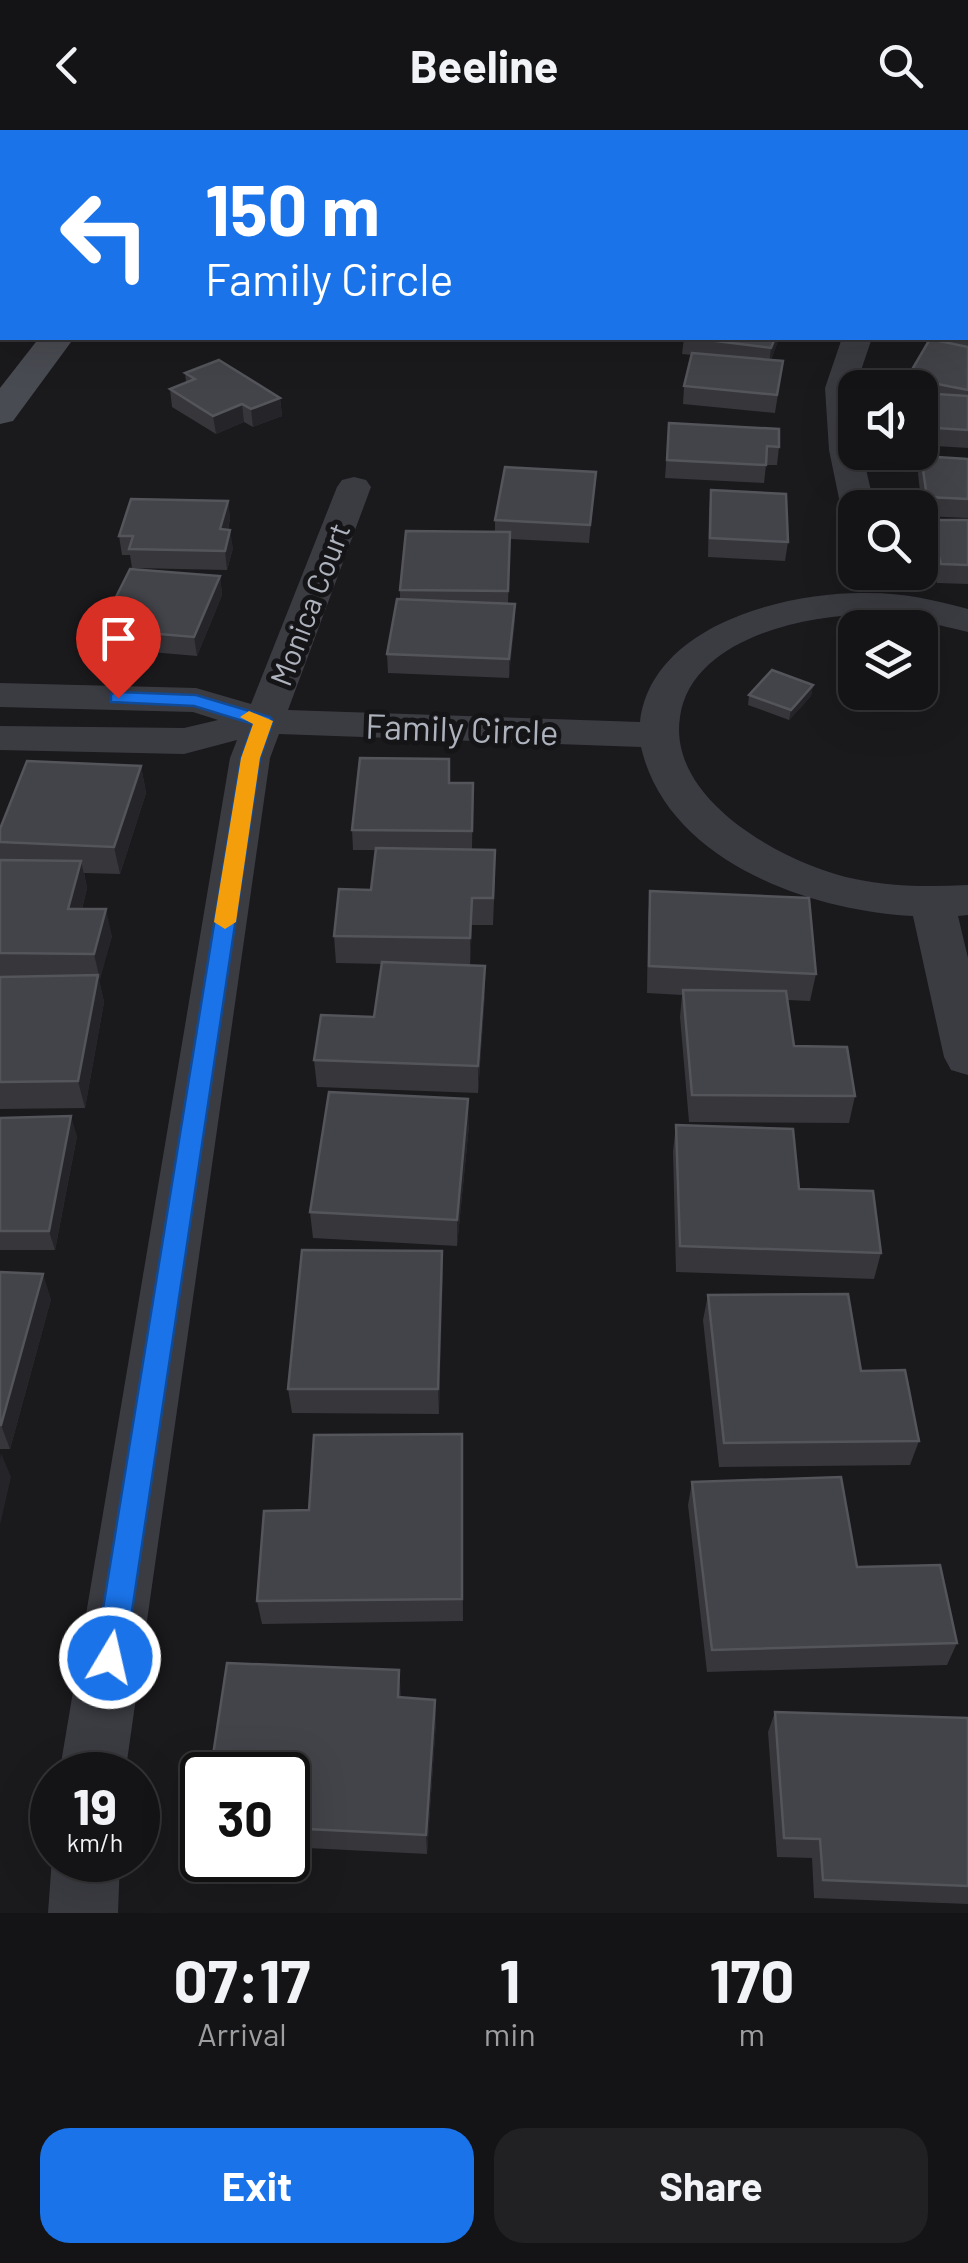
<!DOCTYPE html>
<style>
:root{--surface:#141416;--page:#212123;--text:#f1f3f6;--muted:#9d9ea1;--line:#333335;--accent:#1a73e8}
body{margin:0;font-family:Barlow,sans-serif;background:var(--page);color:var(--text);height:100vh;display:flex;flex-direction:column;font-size:38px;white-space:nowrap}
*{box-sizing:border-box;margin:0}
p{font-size:32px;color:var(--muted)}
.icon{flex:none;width:55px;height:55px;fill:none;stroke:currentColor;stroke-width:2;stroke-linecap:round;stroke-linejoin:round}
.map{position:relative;height:1783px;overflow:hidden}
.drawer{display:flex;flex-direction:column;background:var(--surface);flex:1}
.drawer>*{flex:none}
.guide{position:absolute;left:0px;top:0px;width:970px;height:210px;box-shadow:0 10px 40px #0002,0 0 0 2px var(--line);background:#1a73e8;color:#fff;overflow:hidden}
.tools{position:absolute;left:838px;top:240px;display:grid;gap:20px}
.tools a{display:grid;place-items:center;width:100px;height:100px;border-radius:20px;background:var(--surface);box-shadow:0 10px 40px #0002,0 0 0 2px var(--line);font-size:50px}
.speed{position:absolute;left:30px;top:1622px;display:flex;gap:20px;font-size:50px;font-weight:700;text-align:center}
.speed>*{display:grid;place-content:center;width:130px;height:130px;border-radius:50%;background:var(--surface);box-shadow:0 10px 40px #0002,0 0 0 2px var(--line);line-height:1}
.speed small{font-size:25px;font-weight:400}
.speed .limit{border:5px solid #111;border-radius:15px;background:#fff;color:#111}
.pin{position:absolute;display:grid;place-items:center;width:85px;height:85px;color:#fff;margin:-102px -42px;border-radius:50% 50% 50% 0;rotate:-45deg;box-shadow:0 0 10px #0007}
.pin .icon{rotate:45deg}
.me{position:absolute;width:110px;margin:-55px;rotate:9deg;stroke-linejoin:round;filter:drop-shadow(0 0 8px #0008)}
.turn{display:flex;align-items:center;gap:35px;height:210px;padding:0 40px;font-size:45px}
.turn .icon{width:130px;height:130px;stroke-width:2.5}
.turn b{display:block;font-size:70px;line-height:85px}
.eta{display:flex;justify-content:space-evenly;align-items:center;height:170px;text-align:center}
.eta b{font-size:60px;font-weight:700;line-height:70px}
.cta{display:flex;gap:20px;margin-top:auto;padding:20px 40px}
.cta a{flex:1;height:115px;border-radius:30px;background:var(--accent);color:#fff;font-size:40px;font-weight:700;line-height:115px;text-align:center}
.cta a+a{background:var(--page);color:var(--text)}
header{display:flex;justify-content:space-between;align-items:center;height:130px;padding:0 40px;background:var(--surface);font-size:45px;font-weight:700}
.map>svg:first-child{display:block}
</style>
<header><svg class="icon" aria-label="back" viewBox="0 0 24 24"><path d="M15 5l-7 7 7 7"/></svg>Beeline<svg class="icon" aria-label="search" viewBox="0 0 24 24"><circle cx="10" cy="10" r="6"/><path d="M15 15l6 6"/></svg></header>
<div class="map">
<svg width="968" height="1783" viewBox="0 0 968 1783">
<rect width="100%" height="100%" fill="#1a1a1d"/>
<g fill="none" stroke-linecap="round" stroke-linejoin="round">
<rect fill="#3b3c42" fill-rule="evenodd" x="0" y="175" width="2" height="9"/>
<g fill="#3b3c42" fill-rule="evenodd">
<polygon points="842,208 872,208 855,258 855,322 862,322 875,378 855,378 855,388 846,385 841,378 829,320 825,258"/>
<path d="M354 347 366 350 371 357 288 580 640 592C651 496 782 463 862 463 898 462 933 469 968 479V502C938 495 910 487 879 485 812 482 691 507 680 587 667 671 787 735 855 749 892 757 930 757 968 755V785L958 786 968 828V945L951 940 944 927 913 786C810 781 667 731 641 617L279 604 270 628 125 1645H59L230 628 237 610 184 624 0 620V596L184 598 218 590 193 582 0 577V553L196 558 251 574 337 357 342 350Z"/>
<polygon points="52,1728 120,1730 118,1783 48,1783"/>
</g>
<polygon fill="#494b52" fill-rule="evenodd" points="39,208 74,208 13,291 0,294 0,258"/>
</g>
<g fill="#36363b">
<polygon points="61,0 117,0 115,2 62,2"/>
<polygon points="2,25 2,77 0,77 0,26"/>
<polygon points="968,128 968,318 920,315 920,258 905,258 907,248 931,208 968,208"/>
<polygon points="684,208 791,208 789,212 778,211 771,230 783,231 775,283 683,274 684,256 692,225 682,224"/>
<polygon points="185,243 280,268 282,286 253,297 244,292 216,304 172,277 170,259 186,252"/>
<polygon points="669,293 779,317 777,335 766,335 764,353 665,348"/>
<polygon points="921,326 968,329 968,388 923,386 918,344"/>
<polygon points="596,342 589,413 510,409 508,473 515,474 509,548 388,543 387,524 400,469 400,460 495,402 495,390"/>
<polygon points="711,360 788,412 785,431 708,427 709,379"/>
<polygon points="228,371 230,389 228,400 233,418 227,440 132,438 130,425 122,425 119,406"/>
<polygon points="929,390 968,390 968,454 937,453 925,408"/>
<polygon points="220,446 222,465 197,526 104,518 100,499"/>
<polygon points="813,555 811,566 789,590 748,575 749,565"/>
<polygon points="141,636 146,663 120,744 84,743 87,758 82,779 112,806 99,850 104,872 85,978 0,979 0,699"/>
<polygon points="450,653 473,653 472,719 495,747 493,795 472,795 470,835 485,863 478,963 317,957 314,930 374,887 382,834 336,833 334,806 371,760 375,720 353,720 352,700"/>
<polygon points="650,761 816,844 810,871 787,870 794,916 855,966 849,993 689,992 680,887 682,865 647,863 648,788"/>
<polygon points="0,988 77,1006 55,1120 0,1120"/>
<polygon points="469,995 457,1116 313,1108 310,1082"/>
<polygon points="676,995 799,1059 881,1123 874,1149 676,1142 673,1021"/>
<polygon points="442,1121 439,1284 292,1283 288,1259"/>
<polygon points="0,1142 51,1169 10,1319 0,1319"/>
<polygon points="708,1165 861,1241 919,1311 910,1335 719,1337 703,1190"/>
<polygon points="462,1304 463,1491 262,1494 257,1471 309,1380"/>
<polygon points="692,1352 857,1437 957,1513 947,1535 707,1542 688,1375"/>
<polygon points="401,1562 401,1568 435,1570 436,1591 427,1724 288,1717 288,1645"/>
<polygon points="775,1582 968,1588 968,1774 814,1768 812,1728 777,1727 768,1602"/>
</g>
<g fill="#252529">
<polygon points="101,0 117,0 115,2 101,2"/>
<polygon points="775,208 779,208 778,211 769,235 771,218"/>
<polygon points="280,268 282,286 253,297 251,279"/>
<polygon points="242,274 244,292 216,304 213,286"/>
<polygon points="228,371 230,389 223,418 220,399"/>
<polygon points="230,400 233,418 227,440 225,421"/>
<polygon points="220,446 222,465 197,526 194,507"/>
<polygon points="515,474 515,493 509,548 509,529"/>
<polygon points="813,555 811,566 789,590 791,580"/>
<polygon points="141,636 146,663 120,744 114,717"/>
<polygon points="81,731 87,758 75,806 68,779"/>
<polygon points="472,768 472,795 470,835 470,808"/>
<polygon points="106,779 112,806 100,850 94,824"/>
<polygon points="485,836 485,863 478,963 478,936"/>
<polygon points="98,845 104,872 85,978 78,951"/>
<polygon points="468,969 469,995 457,1116 457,1090"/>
<polygon points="71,986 77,1006 55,1120 49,1101"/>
<polygon points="442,1121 443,1147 439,1284 438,1259"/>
<polygon points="43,1144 51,1169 10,1319 1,1295"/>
<polygon points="1,1323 11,1347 0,1395 0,1329"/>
<polygon points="399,1540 401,1562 399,1589 398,1567"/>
<polygon points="435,1570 436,1591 427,1724 426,1705"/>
</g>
<g fill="#434449" stroke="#53555b" stroke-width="2.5">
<polygon points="1,25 2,25 2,44 0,44"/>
<polygon points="692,208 775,208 771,218"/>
<polygon points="930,209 968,217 968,260 907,248"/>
<polygon points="692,223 783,231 777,265 684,256"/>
<polygon points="219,230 280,268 251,279 242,274 213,286 170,259 195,249 185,243"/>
<polygon points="920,263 968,266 968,300 920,297"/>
<polygon points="669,293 779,299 779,317 767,316 766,335 667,330"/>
<polygon points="921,326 968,329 968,369 927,367"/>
<polygon points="505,337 596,342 590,395 495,390"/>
<polygon points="711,360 786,364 788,412 710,408"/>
<polygon points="131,369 228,371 220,399 230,400 225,421 129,419 133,406 119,406"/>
<polygon points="929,390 968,390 968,435 941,434"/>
<polygon points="406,401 510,402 508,461 400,460"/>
<polygon points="130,439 220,446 194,507 100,499"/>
<polygon points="397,469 515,474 509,529 387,524"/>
<polygon points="772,540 813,555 791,580 749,565"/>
<polygon points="360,628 449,629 449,653 473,653 472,701 352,700"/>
<polygon points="27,631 141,636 114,717 0,712 0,699"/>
<polygon points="376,718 495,720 493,768 472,768 470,808 334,806 339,759 371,760"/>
<polygon points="0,730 81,731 68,779 106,779 94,824 0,823"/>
<polygon points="650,761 809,768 816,844 649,836"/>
<polygon points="382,832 485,836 478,936 314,930 321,885 374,887"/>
<polygon points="98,845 78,951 0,952 0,847"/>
<polygon points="683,860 786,861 794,916 847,917 855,966 692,965"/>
<polygon points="329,962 468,969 457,1090 310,1082"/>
<polygon points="71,986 49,1101 0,1101 0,988"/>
<polygon points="676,995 793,999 799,1059 873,1061 881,1123 680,1116"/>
<polygon points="302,1120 442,1121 438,1259 288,1259"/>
<polygon points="0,1142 43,1144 1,1295 0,1295"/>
<polygon points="848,1164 861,1241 905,1240 919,1311 724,1313 708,1165"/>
<polygon points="462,1304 462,1469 257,1471 264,1381 309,1380 314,1305"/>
<polygon points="841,1347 857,1437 940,1435 957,1513 712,1520 692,1352"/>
<polygon points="227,1533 399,1540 398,1567 435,1570 426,1705 288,1698 288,1645 210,1645"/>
<polygon points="775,1582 968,1588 968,1756 823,1750 820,1709 784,1708"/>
</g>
<polygon fill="#1a73e8" stroke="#114b97" stroke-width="2.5" points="118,562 196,565 270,587 273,591 260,628 125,1528 121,1538 110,1543 99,1538 95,1528 241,628 253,594 194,576 111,572 111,564"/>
<polygon fill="#f59e0b" points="249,581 273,591 260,628 236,792 225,799 214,792 241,628 253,594 240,587"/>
<g text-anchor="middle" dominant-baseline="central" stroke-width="10" stroke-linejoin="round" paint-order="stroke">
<g font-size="30" fill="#adb2bc" stroke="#151518">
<text transform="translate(309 474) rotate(-69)">Monica Court</text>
</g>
<g font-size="35" fill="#adb2bc" stroke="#151518">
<text transform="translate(462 598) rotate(2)">Family Circle</text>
</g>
</g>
</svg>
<div class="tools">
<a><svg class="icon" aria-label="sound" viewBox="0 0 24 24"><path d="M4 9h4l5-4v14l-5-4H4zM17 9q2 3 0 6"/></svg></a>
<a><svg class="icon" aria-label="search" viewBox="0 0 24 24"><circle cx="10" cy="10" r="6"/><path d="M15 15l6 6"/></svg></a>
<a><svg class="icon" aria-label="layers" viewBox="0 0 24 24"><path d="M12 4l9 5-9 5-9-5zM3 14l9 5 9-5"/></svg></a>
</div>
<div class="speed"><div>19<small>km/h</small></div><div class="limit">30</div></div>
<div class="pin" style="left:118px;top:568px;background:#d93025"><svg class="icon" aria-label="arrive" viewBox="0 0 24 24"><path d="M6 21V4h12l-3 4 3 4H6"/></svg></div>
<svg class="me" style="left:110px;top:1528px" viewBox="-20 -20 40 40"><circle r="17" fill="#1a73e8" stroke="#fff" stroke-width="3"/><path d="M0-11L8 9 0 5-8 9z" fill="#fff"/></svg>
<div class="guide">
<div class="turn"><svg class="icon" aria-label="left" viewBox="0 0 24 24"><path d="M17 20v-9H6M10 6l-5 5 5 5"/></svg><div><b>150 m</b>Family Circle</div></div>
</div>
</div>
<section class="drawer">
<div class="eta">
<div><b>07:17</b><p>Arrival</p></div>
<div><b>1</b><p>min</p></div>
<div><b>170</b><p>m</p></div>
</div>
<div class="cta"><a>Exit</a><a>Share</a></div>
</section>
